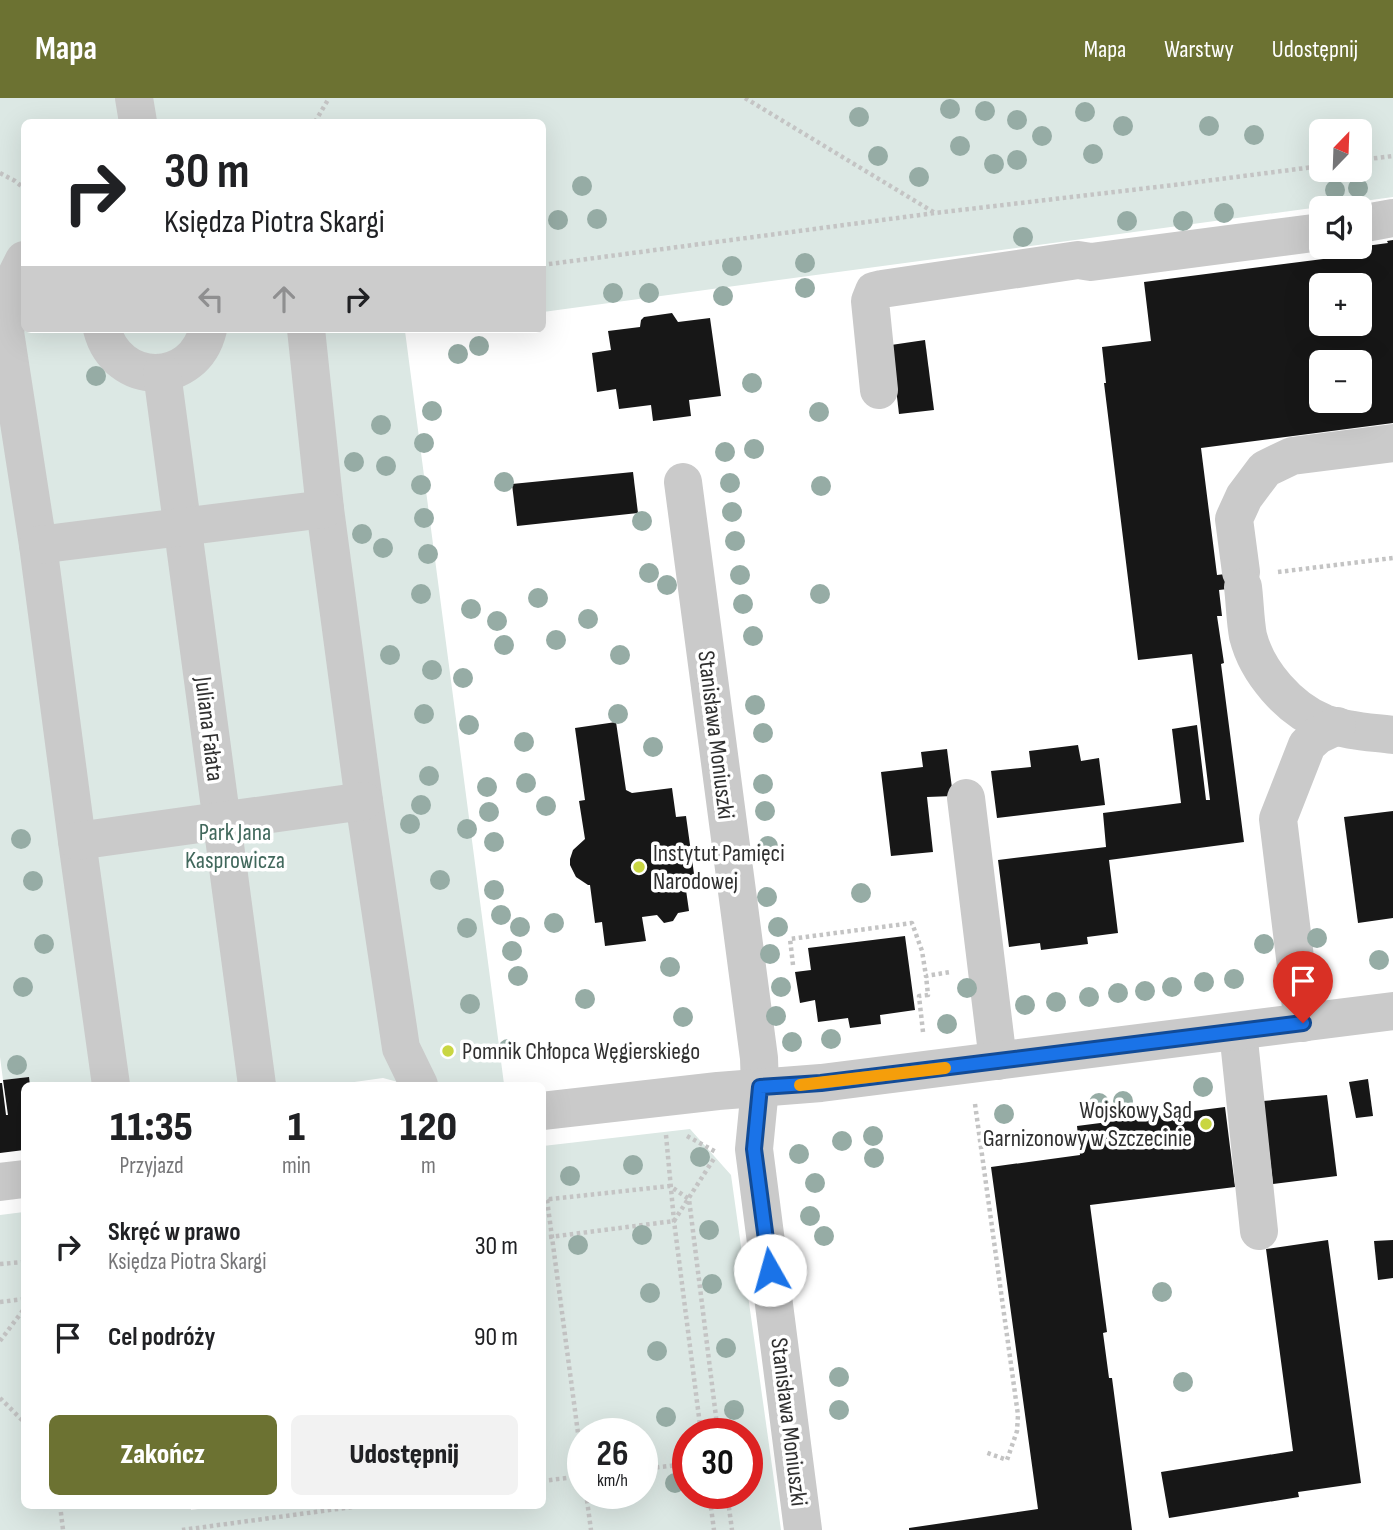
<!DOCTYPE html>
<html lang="pl">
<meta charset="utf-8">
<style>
:root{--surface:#fff;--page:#f2f2f2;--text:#202124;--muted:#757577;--accent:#6c7232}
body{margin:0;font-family:"Sofia Sans Condensed",sans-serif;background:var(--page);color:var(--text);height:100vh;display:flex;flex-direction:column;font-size:26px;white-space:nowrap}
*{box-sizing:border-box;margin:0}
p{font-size:23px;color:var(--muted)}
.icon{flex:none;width:38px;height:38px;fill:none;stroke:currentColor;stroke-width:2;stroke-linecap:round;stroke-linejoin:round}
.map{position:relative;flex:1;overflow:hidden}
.panel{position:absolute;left:21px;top:984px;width:525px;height:427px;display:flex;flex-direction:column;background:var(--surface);border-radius:10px;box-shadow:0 7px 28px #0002}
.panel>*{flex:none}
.top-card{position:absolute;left:21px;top:21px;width:525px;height:214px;border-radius:10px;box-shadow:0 7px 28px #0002;background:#fff;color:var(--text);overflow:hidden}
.needle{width:46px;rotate:23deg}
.fabs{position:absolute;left:1309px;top:21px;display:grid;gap:14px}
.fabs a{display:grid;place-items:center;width:63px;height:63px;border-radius:10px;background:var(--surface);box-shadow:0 7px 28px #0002;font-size:35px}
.speed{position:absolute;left:567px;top:1320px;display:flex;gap:14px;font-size:35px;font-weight:700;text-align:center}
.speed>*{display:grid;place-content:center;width:91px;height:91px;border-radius:50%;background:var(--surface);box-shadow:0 7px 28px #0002;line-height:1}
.speed small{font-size:18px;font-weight:400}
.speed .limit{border:10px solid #d22;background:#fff;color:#111}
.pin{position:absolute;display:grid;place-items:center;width:60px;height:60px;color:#fff;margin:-72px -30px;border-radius:50% 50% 50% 0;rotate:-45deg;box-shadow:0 0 7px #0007}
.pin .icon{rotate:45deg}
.me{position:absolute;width:77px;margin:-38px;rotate:353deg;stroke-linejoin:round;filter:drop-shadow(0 0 5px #0008)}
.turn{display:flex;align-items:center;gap:24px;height:147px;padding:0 28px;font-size:32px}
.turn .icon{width:91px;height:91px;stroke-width:2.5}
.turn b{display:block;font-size:49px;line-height:60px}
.lanes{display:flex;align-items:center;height:66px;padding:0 28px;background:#0003;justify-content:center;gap:35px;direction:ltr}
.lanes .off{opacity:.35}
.eta{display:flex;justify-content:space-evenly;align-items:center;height:119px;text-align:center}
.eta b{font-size:42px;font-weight:800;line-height:49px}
.button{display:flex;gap:14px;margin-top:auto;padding:14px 28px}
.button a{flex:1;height:80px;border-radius:10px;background:var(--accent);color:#fff;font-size:28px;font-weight:800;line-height:80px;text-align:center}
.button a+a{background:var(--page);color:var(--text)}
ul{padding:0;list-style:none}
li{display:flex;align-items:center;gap:21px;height:91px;padding:0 28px}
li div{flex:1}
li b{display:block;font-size:26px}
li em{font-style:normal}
header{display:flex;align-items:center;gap:42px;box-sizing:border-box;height:98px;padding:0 35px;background:var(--accent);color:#fff}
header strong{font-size:33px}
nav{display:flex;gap:38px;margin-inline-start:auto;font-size:24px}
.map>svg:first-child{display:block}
</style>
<header>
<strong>Mapa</strong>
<nav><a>Mapa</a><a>Warstwy</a><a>Udostępnij</a></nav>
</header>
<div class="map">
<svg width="1393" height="1432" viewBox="0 0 1393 1432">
<rect width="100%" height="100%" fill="#fff"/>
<g fill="#dce8e4" fill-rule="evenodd">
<path d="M0 0H1393V99L543 214 542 24H24V231H414L405 233 504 986 409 987 383 980 333 987H30L29 979 3 982 0 959ZM1321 33H1360V72H1321Z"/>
<path d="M690 1031 731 1077 781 1432H0V1117L24 1114V1407H190L191 1412 227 1407H542L543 1048ZM583 1335H642V1395H583ZM688 1335H747V1395H688Z"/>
</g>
<g fill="#171717" fill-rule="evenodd">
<path d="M1393 142V325L1201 350 1217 477 1252 473 1254 488 1219 492 1222 518H1217L1224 565 1221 566 1244 744 1109 762 1118 835 1087 839 1088 846 1041 852 1040 845 1009 849 998 762 1106 749 1103 715 1181 705 1172 631 1197 627 1206 702H1210L1192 556 1138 562 1104 285H1106L1102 249 1151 243 1144 184 1331 160 1329 153 1388 145 1387 143ZM1321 187H1360V226H1321ZM1321 264H1360V303H1321Z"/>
<polygon points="672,215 678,224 710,220 721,298 689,302 691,318 653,323 651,307 619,311 616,291 597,294 592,255 611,252 608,233 640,229 641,222 644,219"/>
<polygon points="925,242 934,312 899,316 891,247"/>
<polygon points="633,374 638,415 517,428 512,386"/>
<polygon points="616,624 626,692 632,695 672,690 676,719 686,718 695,783 685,785 689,813 678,815 673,823 664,825 657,817 642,819 646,843 605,848 602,824 595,825 590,787 588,787 576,779 570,767 570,761 573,752 585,741 579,703 585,702 575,630"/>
<polygon points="1078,647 1081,663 1099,660 1105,707 997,720 991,673 1031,669 1029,653"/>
<polygon points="947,651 953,698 927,699 933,754 891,758 881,674 923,669 921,654"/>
<polygon points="1393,713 1393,820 1358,825 1344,719"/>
<polygon points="905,838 915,912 880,917 881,926 850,930 848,920 818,924 815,902 800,905 795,874 811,872 808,850"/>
<polygon points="29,979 30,987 24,987 24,1052 0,1055 0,985 2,985 6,1017 8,1017 3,982"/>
<polygon points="1368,981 1373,1018 1356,1020 1349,984"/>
<polygon points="1327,997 1337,1078 1273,1086 1263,1003"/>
<polygon points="1225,1009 1235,1089 1090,1107 1107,1234 1103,1235 1109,1280 1112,1280 1132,1432 909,1432 909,1430 1038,1411 991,1069 1080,1057 1077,1028"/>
<polygon points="1328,1142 1361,1385 1298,1394 1299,1399 1169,1420 1161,1374 1293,1353 1266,1151"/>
<polygon points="1393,1142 1393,1180 1378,1182 1374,1143"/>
</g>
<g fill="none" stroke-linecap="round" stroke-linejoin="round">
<g stroke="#c4c4c4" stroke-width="4.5" stroke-dasharray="3.5 3.5" stroke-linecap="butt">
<polyline points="745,0 935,115"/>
<polyline points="315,24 329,0"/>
<polyline points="1360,62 1393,58"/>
<polyline points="0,75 15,83 24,90"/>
<polyline points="542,167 935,115 1174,87 1321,68"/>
<polyline points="1278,474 1393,460"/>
<polyline points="793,867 790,841 912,825 922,853 926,878 950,874"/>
<polyline points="923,934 919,898 928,897 926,878"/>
<polyline points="975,1006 1018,1317 1017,1333 1007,1362 985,1354"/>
<polyline points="666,1037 674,1123 701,1335"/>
<polyline points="687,1038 716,1054"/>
<polyline points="542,1097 547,1102 552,1139 583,1373"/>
<polyline points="542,1102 670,1088 689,1101 718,1335"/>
<polyline points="542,1140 674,1123 715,1059"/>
<polyline points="0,1166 24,1164"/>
<polyline points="0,1204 24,1201"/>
<polyline points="0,1243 24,1211"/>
<polyline points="0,1300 24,1324"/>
<polyline points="642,1371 688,1366"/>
<polyline points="542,1383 583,1378"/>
<polyline points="586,1395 591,1432"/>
<polyline points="709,1395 714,1432"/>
<polyline points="727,1395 732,1432"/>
<polyline points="60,1407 63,1432"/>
<polyline points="182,1432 367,1407"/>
</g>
<g stroke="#cacaca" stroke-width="38">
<polyline points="134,0 138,24"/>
<polyline points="1360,126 1393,120"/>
<polyline points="24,162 15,180 5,234 38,447 77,743 111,987"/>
<path d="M102 231C117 289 194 290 208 231"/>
<polyline points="306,231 325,411 364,703 401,950 419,987"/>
<polyline points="162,275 257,987"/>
<polyline points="879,292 870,203 874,193 882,191 1078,162 1091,164 1321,134"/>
<polyline points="683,384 759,960 760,990 754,1051 803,1432"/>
<polyline points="38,447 325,411"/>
<polyline points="1241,474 1234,421 1244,399 1265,371 1292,358 1393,345"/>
<path d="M1243 489C1245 505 1245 522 1248 538 1257 574 1289 611 1324 625 1346 633 1370 634 1393 637"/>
<polyline points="966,700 998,963"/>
<polyline points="77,743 364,703"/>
<polyline points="1303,925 1278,721 1307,647 1318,637 1337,628"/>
<polyline points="1238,933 1259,1133"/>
<polyline points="542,1013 718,993 821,985 1393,913"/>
<polyline points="0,1084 24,1081"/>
</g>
</g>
<g fill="#96aca5">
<circle cx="950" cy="11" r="10"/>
<circle cx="985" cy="13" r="10"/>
<circle cx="1085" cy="14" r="10"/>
<circle cx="859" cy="19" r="10"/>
<circle cx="1017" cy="22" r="10"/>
<circle cx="1123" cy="28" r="10"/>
<circle cx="1209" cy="28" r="10"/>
<circle cx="1254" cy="37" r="10"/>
<circle cx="1042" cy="38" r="10"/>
<circle cx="960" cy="48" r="10"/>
<circle cx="1093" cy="56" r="10"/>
<circle cx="878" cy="58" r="10"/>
<circle cx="1017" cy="62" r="10"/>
<circle cx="994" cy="66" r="10"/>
<circle cx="919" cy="79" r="10"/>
<circle cx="582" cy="88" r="10"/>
<circle cx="1358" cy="90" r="10"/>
<circle cx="1335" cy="92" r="10"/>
<circle cx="1224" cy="115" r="10"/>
<circle cx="597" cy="121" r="10"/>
<circle cx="558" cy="122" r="10"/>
<circle cx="1127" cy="123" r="10"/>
<circle cx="1183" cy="123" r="10"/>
<circle cx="1023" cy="139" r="10"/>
<circle cx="805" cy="165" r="10"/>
<circle cx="732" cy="168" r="10"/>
<circle cx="805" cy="190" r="10"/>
<circle cx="613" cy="195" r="10"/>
<circle cx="649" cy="195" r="10"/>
<circle cx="723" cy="198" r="10"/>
<circle cx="479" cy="248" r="10"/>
<circle cx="458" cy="256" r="10"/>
<circle cx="96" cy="278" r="10"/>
<circle cx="752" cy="285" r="10"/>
<circle cx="432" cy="313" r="10"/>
<circle cx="819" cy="314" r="10"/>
<circle cx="381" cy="327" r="10"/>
<circle cx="424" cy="345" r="10"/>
<circle cx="754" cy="351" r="10"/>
<circle cx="725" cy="354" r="10"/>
<circle cx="354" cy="364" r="10"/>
<circle cx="386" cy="368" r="10"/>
<circle cx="504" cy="384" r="10"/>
<circle cx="730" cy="385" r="10"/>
<circle cx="421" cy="387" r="10"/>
<circle cx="821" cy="388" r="10"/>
<circle cx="732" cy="414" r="10"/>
<circle cx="424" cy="420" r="10"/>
<circle cx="642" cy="423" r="10"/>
<circle cx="362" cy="436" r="10"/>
<circle cx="735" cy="443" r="10"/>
<circle cx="383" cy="450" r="10"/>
<circle cx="428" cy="456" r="10"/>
<circle cx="649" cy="475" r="10"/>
<circle cx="740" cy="477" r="10"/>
<circle cx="667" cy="487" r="10"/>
<circle cx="421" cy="496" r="10"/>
<circle cx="820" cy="496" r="10"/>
<circle cx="538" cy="500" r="10"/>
<circle cx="743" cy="506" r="10"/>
<circle cx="471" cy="511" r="10"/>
<circle cx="588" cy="521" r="10"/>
<circle cx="497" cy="523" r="10"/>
<circle cx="753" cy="538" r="10"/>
<circle cx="556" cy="542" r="10"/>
<circle cx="504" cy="547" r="10"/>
<circle cx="390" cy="557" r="10"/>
<circle cx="620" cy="557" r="10"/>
<circle cx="432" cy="572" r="10"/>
<circle cx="463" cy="580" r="10"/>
<circle cx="755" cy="607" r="10"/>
<circle cx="424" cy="616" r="10"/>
<circle cx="618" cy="616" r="10"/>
<circle cx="469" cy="627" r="10"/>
<circle cx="763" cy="635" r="10"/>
<circle cx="524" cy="644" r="10"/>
<circle cx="653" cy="649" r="10"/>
<circle cx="429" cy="678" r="10"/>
<circle cx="526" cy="685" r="10"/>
<circle cx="763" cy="686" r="10"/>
<circle cx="487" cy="689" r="10"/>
<circle cx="421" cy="707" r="10"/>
<circle cx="546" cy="708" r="10"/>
<circle cx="765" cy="713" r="10"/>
<circle cx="489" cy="714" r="10"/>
<circle cx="410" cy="726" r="10"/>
<circle cx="467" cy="731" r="10"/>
<circle cx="21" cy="741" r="10"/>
<circle cx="494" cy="744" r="10"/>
<circle cx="768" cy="748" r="10"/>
<circle cx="440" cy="782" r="10"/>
<circle cx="33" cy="783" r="10"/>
<circle cx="494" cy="792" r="10"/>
<circle cx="861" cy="795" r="10"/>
<circle cx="767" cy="799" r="10"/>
<circle cx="501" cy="817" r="10"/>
<circle cx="554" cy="825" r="10"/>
<circle cx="520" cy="829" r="10"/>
<circle cx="778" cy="829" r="10"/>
<circle cx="467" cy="830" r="10"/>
<circle cx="1317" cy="840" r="10"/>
<circle cx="44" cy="846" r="10"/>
<circle cx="1264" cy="846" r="10"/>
<circle cx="512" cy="853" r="10"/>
<circle cx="770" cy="856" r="10"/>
<circle cx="1379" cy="862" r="10"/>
<circle cx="670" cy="869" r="10"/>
<circle cx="518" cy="878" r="10"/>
<circle cx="1234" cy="881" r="10"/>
<circle cx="1204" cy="884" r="10"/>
<circle cx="23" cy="889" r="10"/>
<circle cx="781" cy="889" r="10"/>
<circle cx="1172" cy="889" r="10"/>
<circle cx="967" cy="890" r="10"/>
<circle cx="1145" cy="893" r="10"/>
<circle cx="1118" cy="895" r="10"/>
<circle cx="1089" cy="899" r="10"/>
<circle cx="585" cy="901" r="10"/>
<circle cx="1056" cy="904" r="10"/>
<circle cx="470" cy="906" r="10"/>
<circle cx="1025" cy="907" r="10"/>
<circle cx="776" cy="918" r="10"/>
<circle cx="683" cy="919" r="10"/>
<circle cx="947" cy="926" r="10"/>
<circle cx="831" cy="941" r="10"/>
<circle cx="792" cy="944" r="10"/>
<circle cx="508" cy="951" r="10"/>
<circle cx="17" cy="967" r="10"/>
<circle cx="1203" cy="989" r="10"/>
<circle cx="1123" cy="1003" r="10"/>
<circle cx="1099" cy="1005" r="10"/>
<circle cx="1004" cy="1016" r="10"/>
<circle cx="873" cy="1038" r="10"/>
<circle cx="842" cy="1043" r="10"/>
<circle cx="799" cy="1056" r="10"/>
<circle cx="700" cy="1059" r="10"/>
<circle cx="874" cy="1060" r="10"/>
<circle cx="633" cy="1067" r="10"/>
<circle cx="570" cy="1078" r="10"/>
<circle cx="815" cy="1085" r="10"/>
<circle cx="810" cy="1118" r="10"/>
<circle cx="709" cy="1132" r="10"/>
<circle cx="642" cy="1137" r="10"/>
<circle cx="824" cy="1138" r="10"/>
<circle cx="578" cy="1147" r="10"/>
<circle cx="712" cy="1186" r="10"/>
<circle cx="1162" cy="1194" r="10"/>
<circle cx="650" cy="1195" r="10"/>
<circle cx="726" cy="1250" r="10"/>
<circle cx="657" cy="1253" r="10"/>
<circle cx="839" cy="1279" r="10"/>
<circle cx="1183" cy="1284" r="10"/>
<circle cx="734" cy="1312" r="10"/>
<circle cx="839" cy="1312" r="10"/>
<circle cx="666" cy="1319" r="10"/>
<circle cx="675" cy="1385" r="10"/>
</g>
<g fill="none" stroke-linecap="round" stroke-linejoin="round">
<g stroke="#114b97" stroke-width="18">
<polyline id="route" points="770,1172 754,1051 760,989 821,985 1303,925"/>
</g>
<use href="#route" stroke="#1a73e8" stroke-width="12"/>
<polyline stroke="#f59e0b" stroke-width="12" points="800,987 945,970"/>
</g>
<g fill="#c9d642" stroke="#fff" stroke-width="2.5">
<circle cx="639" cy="769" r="7"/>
<circle cx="448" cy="953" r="7"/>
<circle cx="1206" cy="1026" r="7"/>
</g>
<g text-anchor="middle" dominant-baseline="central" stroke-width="7" stroke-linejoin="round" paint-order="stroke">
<g font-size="24" fill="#303030" stroke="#fff">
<text transform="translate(209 631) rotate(83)">Juliana Fałata</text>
<text transform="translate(716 637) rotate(83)">Stanisława Moniuszki</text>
<text transform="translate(789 1324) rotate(83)">Stanisława Moniuszki</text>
</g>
<g font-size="24" fill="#41685c" stroke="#fff">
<text x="235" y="734">Park Jana<tspan x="235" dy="28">Kasprowicza</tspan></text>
</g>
<g font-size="24" fill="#303030" stroke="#fff" text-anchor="start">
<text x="653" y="755">Instytut Pamięci<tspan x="653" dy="28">Narodowej</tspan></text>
<text x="462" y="953">Pomnik Chłopca Węgierskiego</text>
<text x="1192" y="1012" text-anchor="end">Wojskowy Sąd<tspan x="1192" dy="28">Garnizonowy w Szczecinie</tspan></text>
</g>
</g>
</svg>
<div class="fabs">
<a><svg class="needle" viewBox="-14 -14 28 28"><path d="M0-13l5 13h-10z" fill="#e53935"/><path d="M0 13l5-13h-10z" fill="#757577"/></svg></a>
<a><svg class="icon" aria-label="sound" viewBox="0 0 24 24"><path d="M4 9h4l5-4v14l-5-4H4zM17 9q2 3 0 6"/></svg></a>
<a>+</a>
<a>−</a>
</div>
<div class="speed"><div>26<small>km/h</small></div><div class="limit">30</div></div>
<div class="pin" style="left:1303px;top:925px;background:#d93025"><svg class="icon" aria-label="arrive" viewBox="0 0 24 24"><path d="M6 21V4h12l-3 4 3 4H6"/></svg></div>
<svg class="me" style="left:770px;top:1172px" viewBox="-20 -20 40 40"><circle r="19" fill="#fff"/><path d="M0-13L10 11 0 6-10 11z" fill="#1a73e8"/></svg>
<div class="top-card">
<div class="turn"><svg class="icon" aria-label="right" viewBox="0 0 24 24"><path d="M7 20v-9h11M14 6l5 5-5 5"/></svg><div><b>30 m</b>Księdza Piotra Skargi</div></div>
<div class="lanes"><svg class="icon off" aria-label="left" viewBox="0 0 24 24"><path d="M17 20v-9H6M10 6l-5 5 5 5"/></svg><svg class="icon off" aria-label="ahead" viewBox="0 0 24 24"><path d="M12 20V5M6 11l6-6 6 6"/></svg><svg class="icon" aria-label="right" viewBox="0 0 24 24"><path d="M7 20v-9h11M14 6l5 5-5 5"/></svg></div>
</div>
<section class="panel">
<div class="eta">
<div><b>11:35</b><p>Przyjazd</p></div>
<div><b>1</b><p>min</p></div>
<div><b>120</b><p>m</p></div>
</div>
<ul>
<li><svg class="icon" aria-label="right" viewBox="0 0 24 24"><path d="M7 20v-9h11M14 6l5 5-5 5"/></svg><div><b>Skręć w prawo</b><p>Księdza Piotra Skargi</p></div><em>30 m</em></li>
<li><svg class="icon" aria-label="arrive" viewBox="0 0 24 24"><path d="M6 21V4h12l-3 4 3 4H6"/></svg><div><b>Cel podróży</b></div><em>90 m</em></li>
</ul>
<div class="button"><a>Zakończ</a><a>Udostępnij</a></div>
</section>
</div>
